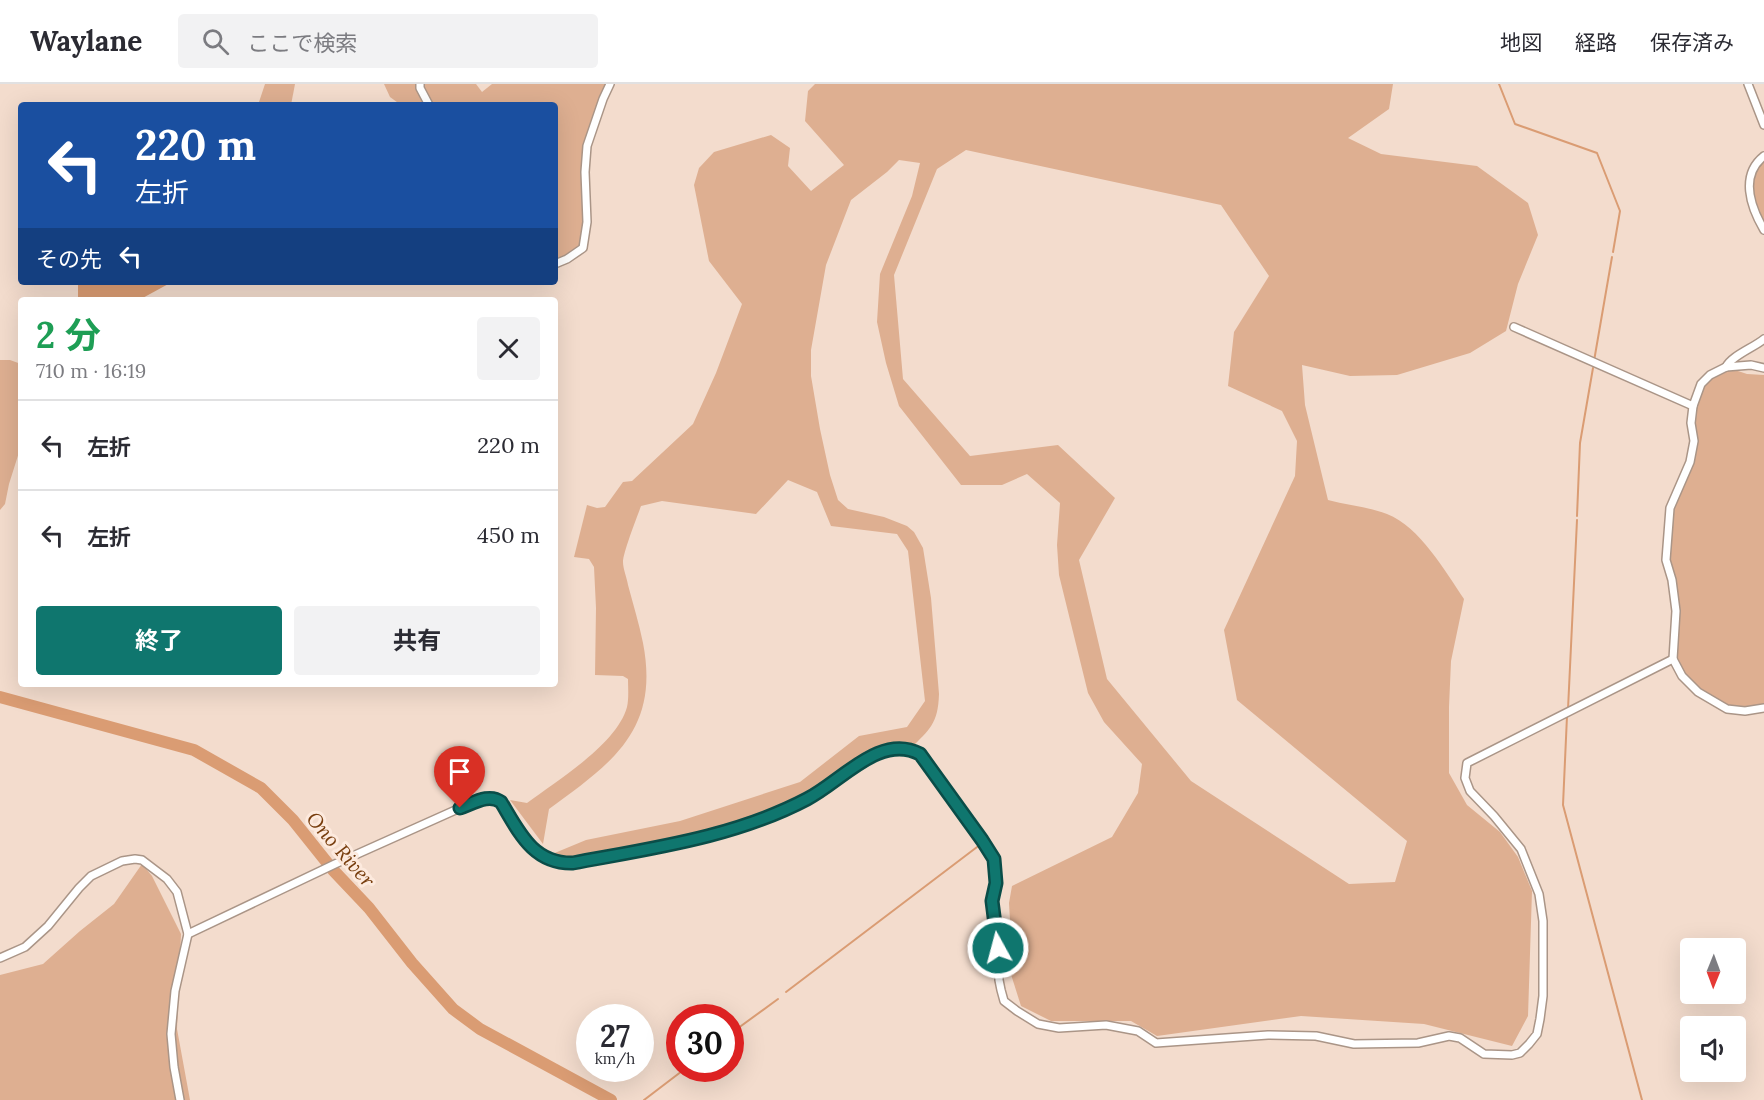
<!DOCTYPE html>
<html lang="ja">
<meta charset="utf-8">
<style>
:root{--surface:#fff;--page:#f2f2f3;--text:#2b2b33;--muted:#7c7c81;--line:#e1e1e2;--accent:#0f766e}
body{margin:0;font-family:Lora,"Noto Sans JP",serif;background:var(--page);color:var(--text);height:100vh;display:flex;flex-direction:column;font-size:22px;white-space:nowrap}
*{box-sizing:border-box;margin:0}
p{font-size:20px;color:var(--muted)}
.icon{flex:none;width:33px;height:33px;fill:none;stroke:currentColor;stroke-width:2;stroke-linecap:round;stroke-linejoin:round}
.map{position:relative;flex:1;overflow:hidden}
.side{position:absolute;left:18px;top:213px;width:540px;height:390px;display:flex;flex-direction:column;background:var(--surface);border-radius:6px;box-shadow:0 6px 24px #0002}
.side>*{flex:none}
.hud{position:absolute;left:18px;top:18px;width:540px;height:183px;border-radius:6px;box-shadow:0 6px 24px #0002;background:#1a4fa0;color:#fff;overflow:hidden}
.needle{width:39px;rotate:181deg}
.buttons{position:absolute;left:1680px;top:854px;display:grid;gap:12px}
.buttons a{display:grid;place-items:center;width:66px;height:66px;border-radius:6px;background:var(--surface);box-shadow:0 6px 24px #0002;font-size:30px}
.speed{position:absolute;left:576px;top:920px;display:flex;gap:12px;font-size:30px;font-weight:700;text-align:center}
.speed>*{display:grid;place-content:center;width:78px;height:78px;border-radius:50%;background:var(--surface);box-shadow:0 6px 24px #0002;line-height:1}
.speed small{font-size:15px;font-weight:400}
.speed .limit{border:9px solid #d22;background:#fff;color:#111}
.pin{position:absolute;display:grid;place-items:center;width:51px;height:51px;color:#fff;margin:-62px -26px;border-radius:50% 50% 50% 0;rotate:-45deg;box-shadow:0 0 6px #0007}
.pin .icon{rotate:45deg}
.me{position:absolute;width:66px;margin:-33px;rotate:353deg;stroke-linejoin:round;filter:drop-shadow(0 0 4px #0008)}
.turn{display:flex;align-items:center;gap:21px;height:126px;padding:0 18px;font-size:27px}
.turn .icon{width:78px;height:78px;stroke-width:2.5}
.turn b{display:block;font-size:42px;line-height:51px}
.then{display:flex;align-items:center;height:57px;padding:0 18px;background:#0003;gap:12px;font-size:22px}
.round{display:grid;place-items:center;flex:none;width:63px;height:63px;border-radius:6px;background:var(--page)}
.overview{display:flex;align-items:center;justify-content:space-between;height:102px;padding:0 18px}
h1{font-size:36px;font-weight:700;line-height:45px;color:#1e9e55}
.primary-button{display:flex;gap:12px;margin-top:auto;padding:12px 18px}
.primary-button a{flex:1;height:69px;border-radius:6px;background:var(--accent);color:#fff;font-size:24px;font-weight:700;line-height:69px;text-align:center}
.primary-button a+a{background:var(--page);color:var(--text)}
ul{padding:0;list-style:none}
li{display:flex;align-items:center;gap:18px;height:90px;padding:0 18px;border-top:2px solid var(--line)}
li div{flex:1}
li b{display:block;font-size:22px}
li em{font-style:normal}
header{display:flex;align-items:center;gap:36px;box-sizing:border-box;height:84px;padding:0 30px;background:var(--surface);border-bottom:2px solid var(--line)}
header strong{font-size:28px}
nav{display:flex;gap:33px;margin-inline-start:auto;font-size:21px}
.search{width:420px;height:54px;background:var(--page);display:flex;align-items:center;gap:15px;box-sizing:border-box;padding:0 21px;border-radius:6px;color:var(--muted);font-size:22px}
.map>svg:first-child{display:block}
</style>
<header>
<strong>Waylane</strong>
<div class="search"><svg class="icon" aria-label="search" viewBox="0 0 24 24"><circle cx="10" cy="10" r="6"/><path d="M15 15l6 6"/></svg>ここで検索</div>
<nav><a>地図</a><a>経路</a><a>保存済み</a></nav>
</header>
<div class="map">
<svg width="1764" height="1016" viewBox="0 0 1764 1016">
<rect width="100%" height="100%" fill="#f3dccd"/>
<g fill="#deaf91" fill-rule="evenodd">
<polygon points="265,0 295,0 291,21 258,21"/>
<polygon points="384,0 476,0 482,8 492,0 610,0 587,62 583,164 555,180 555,21 401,21 390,13"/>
<path d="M815 0H1393L1389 25 1348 54 1381 70 1477 82 1528 119 1538 151 1518 200 1506 247 1470 269 1397 291 1350 292 1302 281 1305 321 1328 416C1347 421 1369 423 1387 430 1420 443 1445 487 1464 515L1451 577 1449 623V689L1467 721 1500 748 1518 773 1532 807 1528 932 1512 962 1424 940 1301 932 1157 952 1131 937H1051L1021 922 1008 881 1011 854 1009 819 1012 802 1112 753 1138 709 1142 680 1104 638 1088 609 1059 491 1057 461 1060 419 1027 390 1002 401H961L899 322 886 279 877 238 880 190 912 112 920 79 899 76 887 88 851 116 826 181 811 266V292L820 345 830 391 838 416 848 425 884 433 907 442 914 448 923 464 931 514 939 610C938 640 930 645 910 665H886L810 714 732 745 564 779 545 773 586 756 680 737 800 698 859 652 907 643 925 617 908 467 897 450 831 442 817 408 788 396 756 430 662 417 641 422C637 433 623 469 623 478 623 485 627 494 628 501 633 520 639 539 643 559 660 646 612 679 549 725L543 760 510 716 527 719C558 696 617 660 627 623 629 614 628 603 628 595L623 592 595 591 596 524 594 483 589 475 574 473 587 421 597 424 605 423 623 398 632 397 693 340 716 289 742 220 709 177 694 101 699 84 714 68 771 51 790 64 788 82 811 107 844 81 805 37 808 7ZM966 66 1221 121 1269 192 1234 248 1228 302 1282 327 1297 357 1295 392 1224 546 1237 616 1407 757 1395 798 1349 800 1191 697 1107 595 1079 476 1115 414 1058 361 970 372 903 295 894 191 937 85Z"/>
<polygon points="1764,72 1764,146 1750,108 1755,79"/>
<polygon points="0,276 10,276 21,280 21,362 9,400 5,420 0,426"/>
<polygon points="1726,283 1747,290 1764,291 1764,624 1727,625 1698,608 1673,575 1676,527 1666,476 1670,424 1690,378 1691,339 1701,300"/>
<polygon points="142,780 152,792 181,850 177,945 190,1016 0,1016 0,891 43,880 80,847 114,820"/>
</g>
<polygon fill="#da9c73" points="78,198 172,198 139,216 78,216"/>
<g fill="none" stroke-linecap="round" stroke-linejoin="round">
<g stroke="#da9c73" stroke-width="2">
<polyline points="1499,0 1515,40 1597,69 1620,127 1613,168"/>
<polyline points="1594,277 1612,173"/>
<polyline points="1577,432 1580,359 1593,284"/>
<polyline points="1568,625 1577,436"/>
<polyline points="1567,632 1563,721 1642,1016"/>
<polyline points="786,908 981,760"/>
<polyline points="730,950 778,915"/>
<polyline points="644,1016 686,984"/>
</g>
<polyline stroke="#da9c73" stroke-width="12" points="0,613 194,666 261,704 293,736 333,786 369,824 412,879 453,925 480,945 611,1016"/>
<g stroke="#aa9587" stroke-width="10">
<g id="minor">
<polyline points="420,0 420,4 429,21"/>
<polyline points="1748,0 1764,41"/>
<path d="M1764 72C1740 91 1750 122 1764 146"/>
<polyline points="555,180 567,175 583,164 587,138 585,88 587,62 603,15 610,0"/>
<polyline points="1514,243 1693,322"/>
<path d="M1726 283C1731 272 1753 264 1764 255"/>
<polyline points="1764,284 1751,281 1726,283 1710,291 1701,300 1693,322 1691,339 1694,357 1690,378 1670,424 1666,476 1672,496 1676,527 1673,575 1682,592 1698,608 1727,625 1745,627 1764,624"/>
<path d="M188 850 335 780 460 724 489 713 497 715 501 718 518 746 535 768 556 779H573C653 764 734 753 807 715 841 697 879 649 920 670L983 756 995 775 996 799 992 817 998 864 999 896 1001 906 1004 917 1017 927 1038 940 1059 944 1106 941 1138 947 1156 959 1268 951 1316 952 1354 960 1418 959 1449 952 1460 954 1484 970 1512 971 1520 969 1529 960 1537 950 1540 935 1543 912V837L1539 810 1521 765 1494 732 1470 707 1465 694 1467 679 1673 575"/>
<polyline points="0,874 25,863 48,842 79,804 91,792 122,777 135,775 142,776 167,795 177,808 188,850 175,907 171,950 174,983 180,1016"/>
</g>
</g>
<use href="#minor" stroke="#fff" stroke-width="7"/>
</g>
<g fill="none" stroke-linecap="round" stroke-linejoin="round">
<g stroke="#0a4d48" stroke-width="15">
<path id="route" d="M460 724C474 719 489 709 501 718 519 748 533 780 573 779 653 764 735 753 807 715 842 697 880 649 920 670L982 756 994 775 996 799 992 817 998 864"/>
</g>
<use href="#route" stroke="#0f766e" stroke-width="10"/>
</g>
<g text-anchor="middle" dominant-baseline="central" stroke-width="6" stroke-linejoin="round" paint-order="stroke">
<g font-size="20" font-style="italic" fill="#773d0d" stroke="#fdeade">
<text transform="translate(341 765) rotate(49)">Ono River</text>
</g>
</g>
</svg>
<div class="buttons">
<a><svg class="needle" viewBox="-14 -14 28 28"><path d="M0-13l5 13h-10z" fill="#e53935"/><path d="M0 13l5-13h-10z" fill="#7c7c81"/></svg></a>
<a><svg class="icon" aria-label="sound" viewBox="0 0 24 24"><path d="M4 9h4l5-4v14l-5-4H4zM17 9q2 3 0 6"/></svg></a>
</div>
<div class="speed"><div>27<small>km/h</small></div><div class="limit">30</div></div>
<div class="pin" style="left:460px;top:724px;background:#d93025"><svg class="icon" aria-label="arrive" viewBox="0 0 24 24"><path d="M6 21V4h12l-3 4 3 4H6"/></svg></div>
<svg class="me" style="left:998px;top:864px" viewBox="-20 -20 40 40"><circle r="17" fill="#0f766e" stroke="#fff" stroke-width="3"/><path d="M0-11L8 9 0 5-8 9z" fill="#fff"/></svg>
<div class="hud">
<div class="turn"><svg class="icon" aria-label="left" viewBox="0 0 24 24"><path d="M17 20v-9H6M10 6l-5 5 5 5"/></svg><div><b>220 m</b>左折</div></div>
<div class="then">その先<svg class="icon" aria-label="left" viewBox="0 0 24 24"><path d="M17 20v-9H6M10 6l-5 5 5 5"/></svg></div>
</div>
<section class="side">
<div class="overview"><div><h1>2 分</h1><p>710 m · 16:19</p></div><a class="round"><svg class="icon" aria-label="close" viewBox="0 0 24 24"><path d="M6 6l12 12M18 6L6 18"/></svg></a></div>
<ul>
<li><svg class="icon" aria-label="left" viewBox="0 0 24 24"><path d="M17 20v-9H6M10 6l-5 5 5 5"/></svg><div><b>左折</b></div><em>220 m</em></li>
<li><svg class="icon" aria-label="left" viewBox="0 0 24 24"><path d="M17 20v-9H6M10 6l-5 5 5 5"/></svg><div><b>左折</b></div><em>450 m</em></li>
</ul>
<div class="primary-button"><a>終了</a><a>共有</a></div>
</section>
</div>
